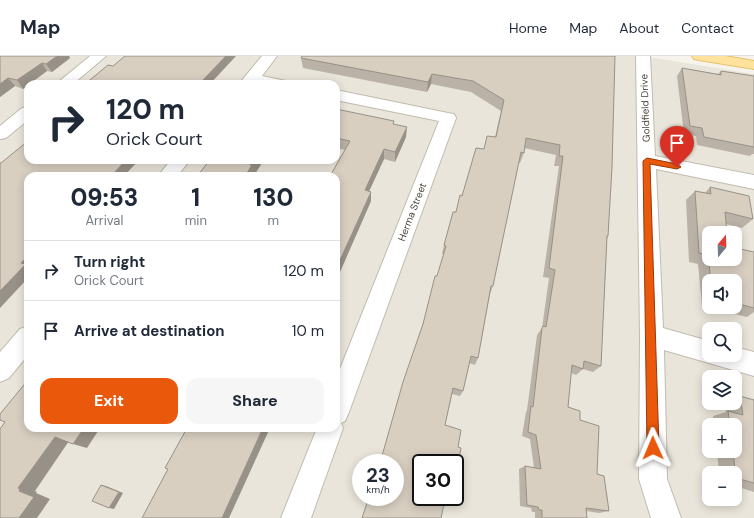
<!DOCTYPE html>
<meta charset="utf-8">
<style>
:root{--surface:#fff;--page:#f6f6f7;--text:#1f2937;--muted:#747a83;--line:#e0e1e3;--accent:#ea580c}
body{margin:0;font-family:"DM Sans",sans-serif;background:var(--page);color:var(--text);height:100vh;display:flex;flex-direction:column;font-size:15px;white-space:nowrap}
*{box-sizing:border-box;margin:0}
p{font-size:13px;color:var(--muted)}
.icon{flex:none;width:22px;height:22px;fill:none;stroke:currentColor;stroke-width:2;stroke-linecap:round;stroke-linejoin:round}
.map{position:relative;flex:1;overflow:hidden}
.details{position:absolute;left:24px;top:116px;width:316px;height:260px;display:flex;flex-direction:column;background:var(--surface);border-radius:12px;box-shadow:0 2px 10px #0003}
.details>*{flex:none}
.banner{position:absolute;left:24px;top:24px;width:316px;height:84px;border-radius:12px;box-shadow:0 2px 10px #0003;background:#fff;color:var(--text);overflow:hidden}
.needle{width:26px;rotate:19deg}
.fabs{position:absolute;left:702px;top:170px;display:grid;gap:8px}
.fabs a{display:grid;place-items:center;width:40px;height:40px;border-radius:8px;background:var(--surface);box-shadow:0 2px 10px #0003;font-size:20px}
.speed{position:absolute;left:352px;top:398px;display:flex;gap:8px;font-size:20px;font-weight:700;text-align:center}
.speed>*{display:grid;place-content:center;width:52px;height:52px;border-radius:50%;background:var(--surface);box-shadow:0 2px 10px #0003;line-height:1}
.speed small{font-size:10px;font-weight:400}
.speed .limit{border:2px solid #111;border-radius:6px;background:#fff;color:#111}
.pin{position:absolute;display:grid;place-items:center;width:34px;height:34px;color:#fff;margin:-41px -17px;border-radius:50% 50% 50% 0;rotate:-45deg;box-shadow:0 0 4px #0007}
.pin .icon{rotate:45deg}
.me{position:absolute;width:44px;margin:-22px;rotate:359deg;stroke-linejoin:round;filter:drop-shadow(0 0 3px #0008)}
.turn{display:flex;align-items:center;gap:14px;height:84px;padding:0 16px;font-size:18px}
.turn .icon{width:52px;height:52px;stroke-width:2.5}
.turn b{display:block;font-size:28px;line-height:34px}
.eta{display:flex;justify-content:space-evenly;align-items:center;height:68px;text-align:center}
.eta b{font-size:24px;font-weight:800;line-height:28px}
.button{display:flex;gap:8px;margin-top:auto;padding:8px 16px}
.button a{flex:1;height:46px;border-radius:12px;background:var(--accent);color:#fff;font-size:16px;font-weight:800;line-height:46px;text-align:center}
.button a+a{background:var(--page);color:var(--text)}
ul{padding:0;list-style:none}
li{display:flex;align-items:center;gap:12px;height:60px;padding:0 16px;border-top:1px solid var(--line)}
li div{flex:1}
li b{display:block;font-size:15px}
li em{font-style:normal}
header{display:flex;align-items:center;gap:24px;box-sizing:border-box;height:56px;padding:0 20px;background:var(--surface);border-bottom:1px solid var(--line)}
header strong{font-size:19px}
nav{display:flex;gap:22px;margin-inline-start:auto;font-size:14px}
.map>svg:first-child{display:block}
</style>
<header>
<strong>Map</strong>
<nav><a>Home</a><a>Map</a><a>About</a><a>Contact</a></nav>
</header>
<div class="map">
<svg width="754" height="462" viewBox="0 0 754 462">
<rect width="100%" height="100%" fill="#f6f3ec"/>
<path fill="#eae5da" fill-rule="evenodd" d="M0 0H642L754 18V462H0ZM28 28H336V104H28ZM28 120H336V372H28ZM709 177H735V203H709ZM709 225H735V251H709ZM709 273H735V299H709ZM709 321H735V347H709ZM709 369H735V395H709ZM361 407H395V441H361ZM421 407H455V441H421ZM709 417H735V443H709Z"/>
<g fill="none" stroke-linecap="round" stroke-linejoin="round">
<g stroke="#c2bbae" stroke-width="2">
<g id="minor">
<polygon points="90,0 106,0 73,28 56,28"/>
<polygon points="262,0 277,0 262,20 286,25 289,28 239,28"/>
<polygon points="636,0 650,0 655,100 754,119 754,133 656,113 663,272 709,285 709,299 735,299 735,291 754,296 754,320 664,294 667,423 681,462 651,462 639,423 640,280"/>
<polygon points="336,34 448,57 454,58 456,62 349,356 345,365 341,367 343,372 311,462 281,462 317,372 336,372 336,323 439,65 336,44"/>
<polygon points="28,51 28,64 6,82 0,83 0,70 22,52"/>
<polygon points="171,104 190,104 177,120 158,120"/>
<polygon points="28,270 28,299 9,322 0,326 0,296 20,273"/>
</g>
</g>
<g stroke="#e6c16a" stroke-width="2">
<polygon id="major" points="692,0 725,0 754,5 754,13 699,4 694,3"/>
</g>
<use href="#minor" fill="#fff" fill-rule="evenodd"/>
<use href="#major" fill="#ffe39c" fill-rule="evenodd"/>
</g>
<g fill="#bab2a6" fill-rule="evenodd">
<polygon points="0,0 69,0 70,2 52,16 47,15 23,33 15,30 0,41"/>
<polygon points="615,0 608,180 607,183 601,310 593,316 583,313 576,319 571,317 568,351 580,364 609,455 599,457 586,455 587,462 535,462 535,456 532,456 531,452 520,450 519,413 525,410 534,412 530,383 522,380 526,356 527,354 537,279 542,272 549,222 543,221 559,110 554,110 556,99 524,92 524,97 520,107 518,107 493,230 490,238 478,302 475,309 469,307 463,335 460,340 452,338 445,369 458,391 458,408 455,411 455,407 448,444 445,446 395,441 423,268 444,198 442,198 444,189 462,140 483,93 495,81 501,55 471,36 431,28 427,36 303,12 301,2"/>
<polygon points="682,12 718,18 721,15 754,20 754,98 752,98 750,100 697,89 696,80 684,78 677,20"/>
<polygon points="336,53 394,68 406,81 395,106 384,103 369,135 371,145 336,225 336,120 345,94 336,92"/>
<path d="M710 131 753 163 742 172 726 168 709 203 754 196V256L747 261 702 250 698 208 689 206 686 144 695 135 705 137ZM709 225H735V251H709Z"/>
<polygon points="740,340 754,344 754,436 735,430 735,417 719,417 717,395 735,395 735,369 714,369 713,360 726,356 725,347 735,347 735,342"/>
</g>
<g fill="#979187">
<polygon points="57,0 69,0 70,2 52,16 46,8"/>
<polygon points="226,0 236,0 210,28 199,28"/>
<polygon points="42,7 47,15 29,28 28,28 28,29 23,33 17,24"/>
<polygon points="432,18 431,28 427,36 428,26"/>
<polygon points="8,22 15,30 0,41 0,28"/>
<polygon points="407,71 406,81 395,106 395,96"/>
<polygon points="384,93 384,103 365,144 365,134"/>
<polygon points="126,104 139,104 124,120 111,120"/>
<polygon points="254,104 264,104 255,118 255,120 245,120 250,109"/>
<polygon points="371,136 371,145 336,225 336,213"/>
<polygon points="28,200 28,222 0,252 0,235 21,207"/>
<polygon points="84,372 100,372 87,392 73,388"/>
<polygon points="263,372 270,372 229,462 222,462"/>
<polygon points="55,381 69,385 35,435 37,436 36,437 50,443 37,462 19,462 19,435 18,432"/>
<polygon points="101,429 106,430 123,437 114,453 109,452"/>
</g>
<g fill="#d8cfc1" stroke="#979187">
<polygon points="0,0 57,0 46,8 42,7 17,24 8,22 0,28"/>
<polygon points="125,0 226,0 199,28 85,28 108,9 113,10"/>
<polygon points="302,0 615,0 612,111 608,180 607,180 601,310 584,305 583,313 572,309 568,351 580,355 580,364 599,370 597,418 604,420 609,455 586,452 587,462 542,462 542,454 539,454 538,451 527,449 525,410 541,413 536,379 528,376 531,350 533,351 542,272 543,270 546,271 555,214 549,212 563,100 559,100 560,89 526,82 524,97 521,96 493,230 491,230 478,302 471,300 463,335 453,332 445,369 461,374 458,391 461,392 458,408 455,407 421,407 421,441 448,441 448,444 445,443 441,462 362,462 369,441 395,441 395,407 380,407 403,326 423,268 435,220 437,220 446,190 444,189 453,156 456,156 460,139 462,140 476,92 484,93 487,80 496,81 504,44 473,25 432,18 428,26 301,2"/>
<polygon points="682,12 721,19 721,15 754,20 754,91 704,81 702,72 690,70"/>
<polygon points="336,53 394,65 393,68 407,71 395,96 384,93 365,134 371,136 336,213 336,120 330,120 350,85 336,82"/>
<polygon points="28,74 28,78 25,77"/>
<polygon points="28,85 28,104 126,104 111,120 28,120 28,200 21,207 26,208 0,235 0,107 1,107"/>
<polygon points="210,104 254,104 250,109 252,109 245,120 197,120"/>
<polygon points="710,131 749,140 753,163 725,156 727,177 709,177 709,203 735,203 735,192 754,196 754,252 735,247 735,225 711,225 708,199 699,197 695,135 711,138"/>
<polygon points="28,324 28,372 84,372 73,388 55,381 18,432 20,433 19,435 34,441 19,462 0,462 0,373 5,366 0,364 0,358"/>
<polygon points="740,340 754,344 754,427 736,422 733,395 735,395 735,369 730,369 728,355 743,359"/>
<polygon points="187,372 263,372 222,462 142,462 168,413 165,412"/>
<polygon points="101,429 119,436 109,452 92,445"/>
</g>
<polygon fill="#ea580c" stroke="#983908" points="647,102 677,108 681,111 677,113 650,108 659,392 657,396 653,397 649,396 647,392 643,105"/>
<g text-anchor="middle" dominant-baseline="central" stroke-width="4" stroke-linejoin="round" paint-order="stroke">
<g font-size="10" fill="#4b4439" stroke="#fff">
<text transform="translate(645 52) rotate(-92)">Goldfield Drive</text>
<text transform="translate(412 156) rotate(-69)">Herma Street</text>
</g>
</g>
</svg>
<div class="fabs">
<a><svg class="needle" viewBox="-14 -14 28 28"><path d="M0-13l5 13h-10z" fill="#e53935"/><path d="M0 13l5-13h-10z" fill="#747a83"/></svg></a>
<a><svg class="icon" aria-label="sound" viewBox="0 0 24 24"><path d="M4 9h4l5-4v14l-5-4H4zM17 9q2 3 0 6"/></svg></a>
<a><svg class="icon" aria-label="search" viewBox="0 0 24 24"><circle cx="10" cy="10" r="6"/><path d="M15 15l6 6"/></svg></a>
<a><svg class="icon" aria-label="layers" viewBox="0 0 24 24"><path d="M12 4l9 5-9 5-9-5zM3 14l9 5 9-5"/></svg></a>
<a>+</a>
<a>−</a>
</div>
<div class="speed"><div>23<small>km/h</small></div><div class="limit">30</div></div>
<div class="pin" style="left:677px;top:111px;background:#d93025"><svg class="icon" aria-label="arrive" viewBox="0 0 24 24"><path d="M6 21V4h12l-3 4 3 4H6"/></svg></div>
<svg class="me" style="left:653px;top:392px" viewBox="-20 -20 40 40"><path d="M0-17L14 15 0 8-14 15z" fill="#ea580c" stroke="#fff" stroke-width="4"/></svg>
<div class="banner">
<div class="turn"><svg class="icon" aria-label="right" viewBox="0 0 24 24"><path d="M7 20v-9h11M14 6l5 5-5 5"/></svg><div><b>120 m</b>Orick Court</div></div>
</div>
<section class="details">
<div class="eta">
<div><b>09:53</b><p>Arrival</p></div>
<div><b>1</b><p>min</p></div>
<div><b>130</b><p>m</p></div>
</div>
<ul>
<li><svg class="icon" aria-label="right" viewBox="0 0 24 24"><path d="M7 20v-9h11M14 6l5 5-5 5"/></svg><div><b>Turn right</b><p>Orick Court</p></div><em>120 m</em></li>
<li><svg class="icon" aria-label="arrive" viewBox="0 0 24 24"><path d="M6 21V4h12l-3 4 3 4H6"/></svg><div><b>Arrive at destination</b></div><em>10 m</em></li>
</ul>
<div class="button"><a>Exit</a><a>Share</a></div>
</section>
</div>
